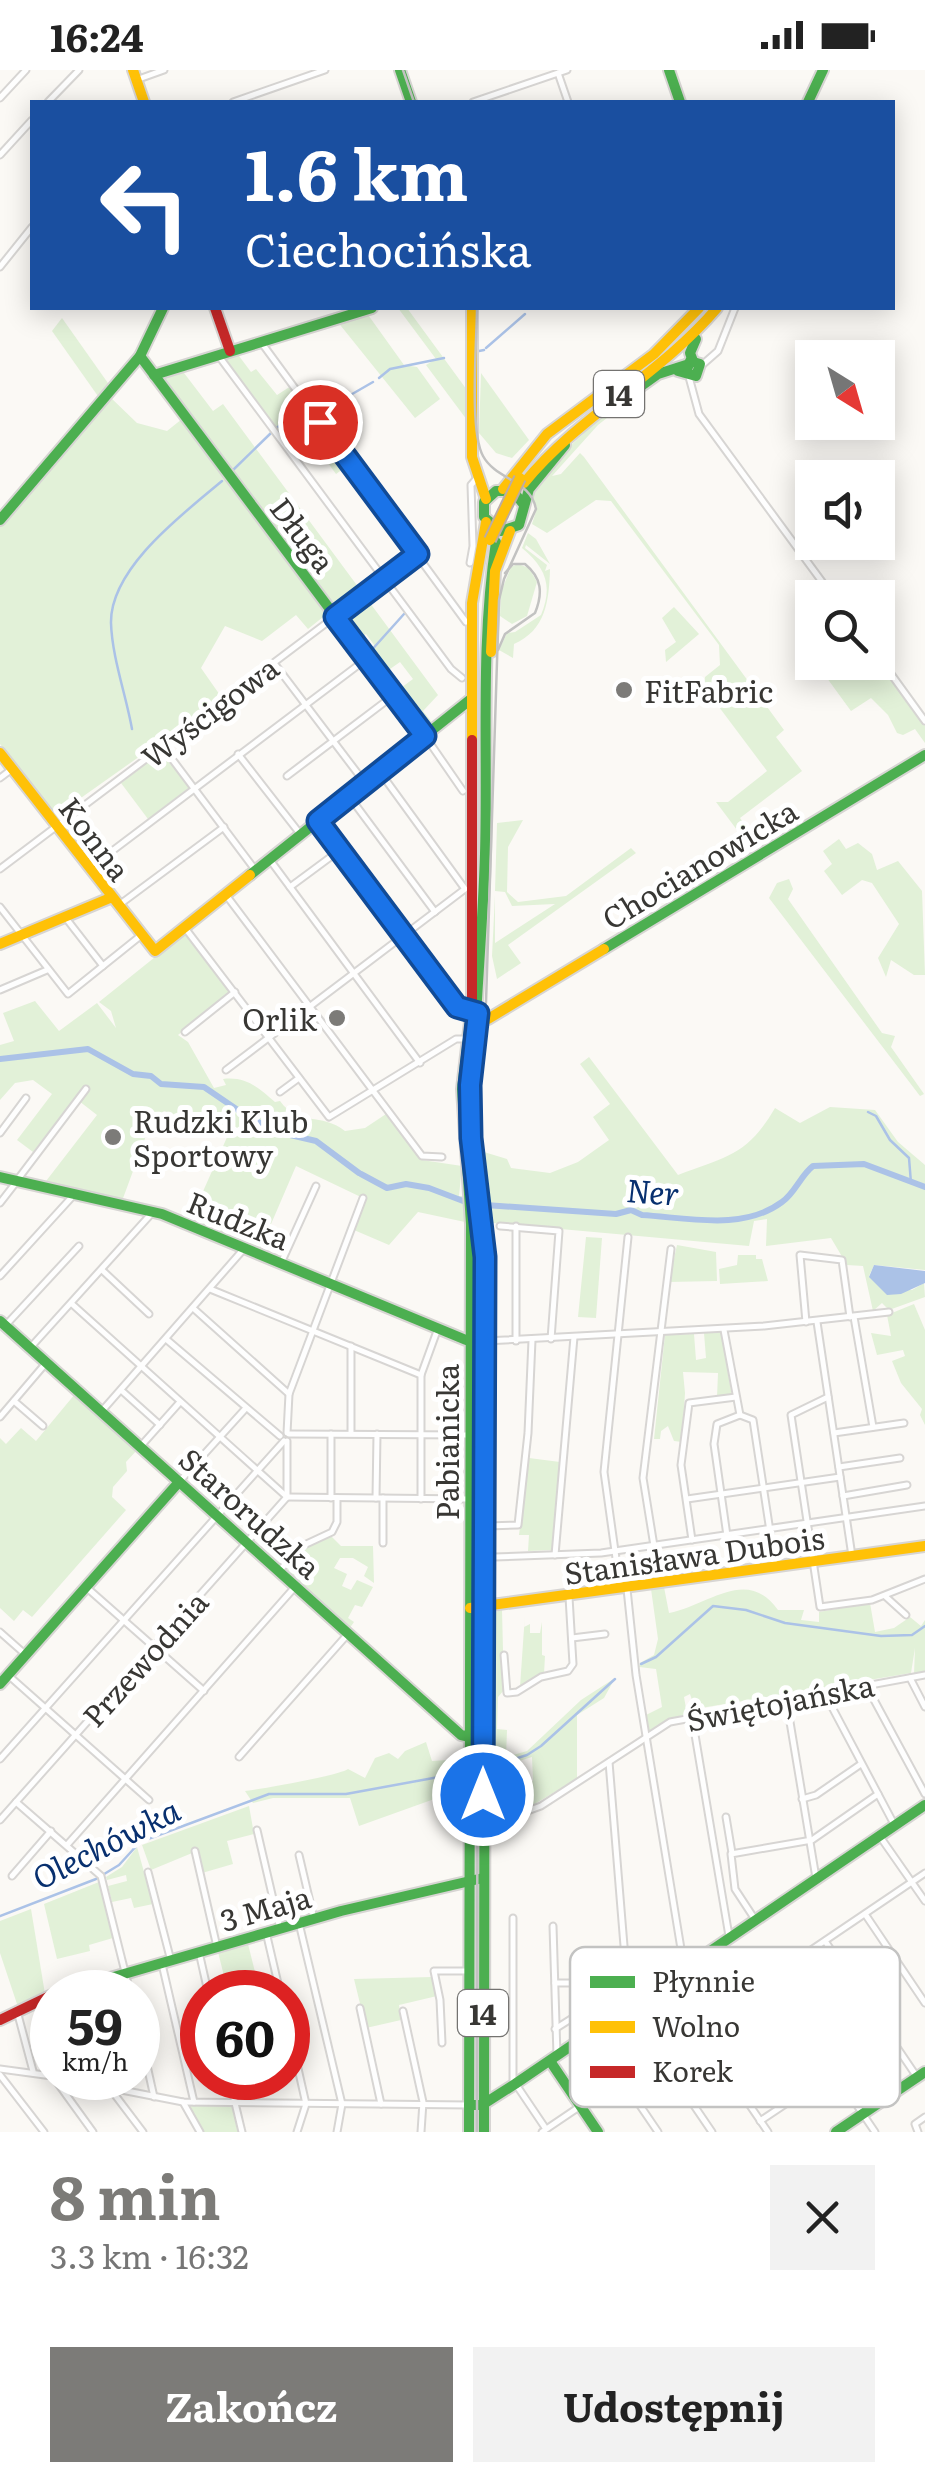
<!DOCTYPE html>
<html lang="pl">
<meta charset="utf-8">
<style>
:root{--surface:#fff;--page:#f2f2f2;--text:#222;--muted:#767676;--accent:#7c7b78}
body{margin:0;font-family:Literata,serif;background:var(--page);color:var(--text);height:100vh;display:flex;flex-direction:column;font-size:38px;white-space:nowrap}
*{box-sizing:border-box;margin:0}
p{font-size:32px;color:var(--muted)}
.icon{flex:none;width:55px;height:55px;fill:none;stroke:currentColor;stroke-width:2;stroke-linecap:round;stroke-linejoin:round}
.map{position:relative;height:2062px;overflow:hidden}
.side{display:flex;flex-direction:column;background:var(--surface);flex:1}
.side>*{flex:none}
.hud{position:absolute;left:30px;top:30px;width:865px;height:210px;border-radius:0px;box-shadow:0 5px 25px #0003;background:#1a4fa0;color:#fff;overflow:hidden}
.needle{width:65px;rotate:143deg}
.controls{position:absolute;left:795px;top:270px;display:grid;gap:20px}
.controls a{display:grid;place-items:center;width:100px;height:100px;border-radius:0px;background:var(--surface);box-shadow:0 5px 25px #0003;font-size:50px}
.speed{position:absolute;left:30px;top:1900px;display:flex;gap:20px;font-size:50px;font-weight:700;text-align:center}
.speed>*{display:grid;place-content:center;width:130px;height:130px;border-radius:50%;background:var(--surface);box-shadow:0 5px 25px #0003;line-height:1}
.speed small{font-size:25px;font-weight:400}
.speed .limit{border:15px solid #d22;background:#fff;color:#111}
.pin{position:absolute;display:grid;place-items:center;width:85px;height:85px;color:#fff;margin:-42px;border:5px solid #fff;border-radius:50%;box-shadow:0 2px 10px #0007}
.me{position:absolute;width:110px;margin:-55px;rotate:0deg;stroke-linejoin:round;filter:drop-shadow(0 0 8px #0008)}
.turn{display:flex;align-items:center;gap:35px;height:210px;padding:0 50px;font-size:45px}
.turn .icon{width:130px;height:130px;stroke-width:2.5}
.turn b{display:block;font-size:70px;line-height:85px}
.round{display:grid;place-items:center;flex:none;width:105px;height:105px;border-radius:0px;background:var(--page)}
.overview{display:flex;align-items:center;justify-content:space-between;height:170px;padding:0 50px}
h1{font-size:60px;font-weight:700;line-height:75px;color:var(--accent)}
.action{display:flex;gap:20px;margin-top:auto;padding:20px 50px}
.action a{flex:1;height:115px;border-radius:0px;background:var(--accent);color:#fff;font-size:40px;font-weight:700;line-height:115px;text-align:center}
.action a+a{background:var(--page);color:var(--text)}
.status{display:flex;justify-content:space-between;align-items:center;height:70px;padding:0 50px;background:var(--surface);direction:ltr}
.status svg{height:28px;fill:currentColor}
.map>svg:first-child{display:block}
</style>
<div class="status"><b>16:24</b><svg viewBox="0 0 49 12"><path d="M0 12V9h3v3zM5 12V6h3v6zM10 12V3h3v9zM15 12V0h3v12zM26 1h20v11H26zM47 4h2v5h-2z"/></svg></div>
<div class="map">
<svg width="925" height="2062" viewBox="0 0 925 2062">
<rect width="100%" height="100%" fill="#fbf9f5"/>
<g fill="#e2f1d8">
<polygon points="398,238 407,238 467,320 467,350 426,295 436,289"/>
<polygon points="366,242 404,295 417,297 440,329 415,348 337,251"/>
<polygon points="62,248 110,316 100,329 52,261"/>
<polygon points="236,282 251,302 256,299 277,325 291,316 298,327 286,337 297,353 280,365 223,286"/>
<polygon points="181,299 213,341 223,334 438,625 423,641 434,655 426,661 394,623 413,609 400,592 383,604 367,582 375,576 366,564 357,570 158,306"/>
<polygon points="481,303 529,370 512,388 496,383 479,363"/>
<path d="M663 304 598 355 552 406 561 404 580 383 584 387 784 660 776 667 802 701 740 748 763 780 755 784 716 732H728L767 701 704 617 705 607 720 595 719 575 611 431 596 430 547 463 532 454 537 438 530 421C568 374 611 335 663 304Z"/>
<polygon points="109,326 137,353 167,361 182,349 328,543 308,559 296,545 262,571 225,556 201,598 222,628 54,747 0,674 0,455"/>
<polygon points="307,338 350,394 336,404 294,346"/>
<path d="M528 463 536 469 550 494 526 475 525 478 547 495 545 501 550 499C549 531 546 560 514 574L513 588 499 580 507 563 515 562 541 545C553 516 546 498 522 478Z"/>
<polygon points="518,494 529,498 537,512 527,546 512,554 500,546 501,522 511,497"/>
<polygon points="674,537 699,564 666,592 665,580 676,572 662,548"/>
<polygon points="878,592 925,656 925,673 915,659 903,665 897,663 888,645 871,628 851,641 816,593"/>
<polygon points="163,681 190,717 148,749 121,713"/>
<polygon points="523,750 508,777 507,822 518,832 566,826 631,778 636,783 508,875 521,893 497,909 492,886 495,825 495,873 555,834 512,836 505,822 495,821 497,753"/>
<polygon points="839,769 846,779 858,773 872,784 877,800 898,791 922,821 925,905 914,905 891,890 886,907 878,888 899,854 872,813 862,810 842,825 824,801 832,794 823,781"/>
<polygon points="789,809 793,819 788,829 882,963 895,966 891,977 924,1024 920,1026 769,828 777,813"/>
<path d="M185 863 232 921 178 965 188 972 214 1018 226 1015 223 1009C246 1006 259 1018 275 1032L280 1031C299 1057 321 1042 345 1061L365 1058 386 1044 422 1090 462 1096 459 1126H465V1105L468 1128H465V1152L418 1142 389 1175 354 1160 365 1129 296 1096 259 1182 189 1153 228 1065 121 1025 164 1041 150 1055 122 1131 43 1115 97 1045 79 1031 89 1019 83 1017 33 1082 17 1070 52 1024 33 1010 15 1013 0 1030V975L14 971 3 943 35 931 59 961 97 933 116 958 111 941 99 932Z"/>
<path d="M589 987 678 1105C727 1086 747 1086 775 1038L800 1053 830 1037 875 1040 898 1072 925 1095V1200L874 1195 869 1206 883 1220H912L924 1213 925 1227 889 1240 882 1233 873 1241 863 1196 847 1195 831 1168 766 1176 767 1149 754 1151 749 1176 493 1153 484 1082 507 1089 511 1098 550 1103 578 1092 609 1070 593 1047 610 1034 580 994Z"/>
<polygon points="586,1167 602,1168 596,1248 578,1247"/>
<polygon points="677,1175 716,1182 717,1211 669,1212"/>
<polygon points="738,1185 756,1185 756,1189 762,1189 768,1211 720,1214 719,1199 737,1195"/>
<polygon points="914,1234 925,1260 925,1355 920,1345 922,1339 901,1313 892,1291 905,1286 903,1280 877,1285 871,1263 891,1266 887,1245"/>
<polygon points="721,1262 732,1326 717,1327 718,1303 683,1302 685,1323 682,1372 674,1371 668,1356 661,1361 660,1369 654,1369 665,1265 694,1264 696,1290 706,1288 704,1263"/>
<polygon points="75,1324 137,1380 126,1392 127,1401 113,1417 112,1427 126,1440 32,1547 23,1540 14,1551 0,1538 0,1368 6,1374 21,1358 36,1371"/>
<polygon points="529,1388 560,1392 553,1480 528,1481 529,1465 519,1465"/>
<polygon points="331,1466 341,1476 373,1476 374,1513 364,1506 368,1497 353,1488 340,1488 334,1498 347,1504 342,1516 351,1520 357,1510 373,1517 362,1537 355,1535 348,1548 354,1552 349,1559 284,1500 305,1475"/>
<path d="M664 1517 669 1543C709 1535 747 1496 778 1540H804L801 1550 819 1552V1542L870 1533 875 1562 894 1558 910 1547 921 1556 925 1550V1604H914L915 1578 911 1603 695 1639 690 1624 684 1627 687 1644 669 1649 649 1662 646 1645 662 1637 656 1599 639 1597 640 1593 654 1585 658 1569 651 1519Z"/>
<polygon points="502,1540 504,1620 498,1627 497,1659 507,1660 506,1687 527,1681 581,1630 615,1608 604,1628 577,1645 577,1709 533,1735 526,1713 533,1711 532,1687 489,1700 491,1543"/>
<polygon points="525,1544 524,1557 530,1554 530,1563 540,1563 542,1552 542,1585 545,1586 544,1604 520,1617"/>
<path d="M426 1672 432 1691 464 1689 465 1718 359 1756 350 1728H273L253 1733 245 1721C257 1720 341 1705 348 1699L365 1708 375 1688 389 1683 398 1689 405 1681Z"/>
<polygon points="249,1736 254,1764 227,1771 233,1794 202,1803 197,1781 151,1800 142,1775"/>
<polygon points="137,1777 153,1834 134,1838 131,1828 112,1832 108,1816 127,1811 126,1805 107,1810 106,1807 122,1797"/>
<polygon points="99,1812 113,1868 89,1875 90,1881 57,1889 44,1834"/>
<polygon points="31,1839 45,1924 18,1937 0,1883 0,1851"/>
<polygon points="248,1874 260,1922 228,1922 218,1882"/>
<polygon points="432,1907 437,1926 399,1935 401,1950 366,1958 354,1909"/>
<polygon points="190,2034 233,2035 239,2062 202,2062 188,2037"/>
</g>
<polygon fill="#abc2e7" points="874,1195 925,1201 925,1213 901,1224 887,1225 869,1207"/>
<g fill="none" stroke-linecap="round" stroke-linejoin="round">
<g stroke="#abc2e7" stroke-width="2.5">
<polyline points="486,278 525,244"/>
<polyline points="479,281 484,280"/>
<polyline points="379,308 390,299 444,288"/>
<polyline points="311,335 347,327 373,312"/>
<polyline points="275,359 305,337"/>
<polyline points="231,402 271,363"/>
<polyline points="369,583 404,544"/>
<path d="M132 659C126 625 112 587 111 553 110 498 184 443 222 411"/>
<polyline points="868,1042 876,1046 890,1070 909,1088 911,1113"/>
<polyline points="641,1594 656,1587 713,1536 746,1540 785,1553 881,1566 912,1565 925,1556"/>
<polyline points="489,1697 527,1685 541,1676 615,1609"/>
<polyline points="0,1846 96,1809 119,1795 140,1772 269,1724 346,1724 466,1702"/>
</g>
<g stroke="#abc2e7" stroke-width="6">
<polyline points="0,989 88,979 133,1004 151,1006 161,1014 204,1017 251,1049 286,1064 316,1071 359,1103"/>
<path d="M361 1104 387 1118 406 1114 429 1118 471 1134 616 1144 631 1140 642 1145C689 1148 743 1161 782 1132 795 1123 801 1105 813 1096L864 1094 925 1117"/>
</g>
<g stroke="#d7d5d3" stroke-width="9">
<g id="street">
<polyline points="558,3 568,32"/>
<polyline points="136,10 164,0"/>
<polyline points="0,28 26,0"/>
<polyline points="48,32 79,0"/>
<polyline points="233,32 325,0"/>
<polyline points="473,32 567,0"/>
<polyline points="0,85 32,50"/>
<polyline points="0,197 32,157"/>
<polyline points="261,272 466,552"/>
<polyline points="218,285 451,599 462,608"/>
<polyline points="702,295 718,281 735,238"/>
<polyline points="689,307 699,344 834,528"/>
<polyline points="470,493 473,476 471,415 477,408"/>
<polyline points="878,586 925,651"/>
<polyline points="274,593 365,713"/>
<polyline points="425,666 463,721"/>
<polyline points="163,677 256,801"/>
<polyline points="238,684 301,765"/>
<polyline points="287,706 394,625"/>
<polyline points="0,708 12,699"/>
<polyline points="349,726 435,842"/>
<polyline points="270,790 420,993"/>
<polyline points="91,797 365,590"/>
<polyline points="0,799 418,484"/>
<polyline points="290,817 340,780"/>
<polyline points="226,825 422,1086 442,1087"/>
<polyline points="119,835 224,757"/>
<polyline points="0,837 68,924 139,867"/>
<polyline points="65,847 103,896"/>
<polyline points="185,858 329,1047 456,969 465,969"/>
<polyline points="0,920 47,900"/>
<polyline points="185,962 235,922"/>
<polyline points="226,1000 465,819 380,702"/>
<polyline points="280,1022 299,1008"/>
<polyline points="0,1063 26,1028"/>
<polyline points="18,1109 86,1019"/>
<polyline points="0,1133 14,1115"/>
<polyline points="500,1156 559,1161 551,1269"/>
<polyline points="282,1191 316,1116"/>
<polyline points="102,1200 149,1244"/>
<polyline points="0,1206 71,1128"/>
<polyline points="210,1219 421,1305"/>
<polyline points="72,1234 287,1427"/>
<polyline points="193,1238 289,1324"/>
<polyline points="854,1247 873,1357"/>
<polyline points="806,1252 800,1185 842,1190 850,1247"/>
<polyline points="817,1252 852,1486"/>
<polyline points="5,1256 79,1176"/>
<polyline points="724,1260 740,1345"/>
<polyline points="166,1269 280,1366"/>
<polyline points="485,1271 764,1256 889,1242"/>
<polyline points="516,1271 516,1156"/>
<polyline points="351,1276 351,1363"/>
<polyline points="30,1278 152,1143"/>
<polyline points="121,1320 160,1355"/>
<polyline points="828,1327 791,1345 820,1537 872,1530 925,1509"/>
<polyline points="14,1331 43,1356"/>
<polyline points="101,1342 242,1181"/>
<polyline points="0,1347 46,1293"/>
<polyline points="287,1363 289,1324 363,1128"/>
<polyline points="834,1363 904,1353"/>
<polyline points="289,1364 468,1365"/>
<polyline points="331,1364 331,1428"/>
<polyline points="287,1371 287,1427"/>
<polyline points="140,1377 180,1332"/>
<polyline points="839,1397 900,1388"/>
<polyline points="179,1412 246,1338"/>
<polyline points="843,1426 907,1415"/>
<polyline points="287,1427 469,1429"/>
<polyline points="376,1428 377,1364"/>
<polyline points="383,1428 383,1473"/>
<polyline points="421,1429 421,1305 437,1261"/>
<polyline points="687,1429 840,1407"/>
<polyline points="487,1456 518,1455 528,1363 532,1270"/>
<polyline points="692,1470 681,1395 689,1333 736,1327"/>
<polyline points="654,1476 643,1408 671,1179"/>
<polyline points="555,1485 574,1267"/>
<polyline points="494,1487 601,1483 925,1436"/>
<polyline points="280,1500 302,1476 332,1462 337,1452 337,1428"/>
<polyline points="732,1501 714,1374 717,1354 740,1345 753,1350 775,1494"/>
<polyline points="86,1517 204,1621"/>
<polyline points="620,1517 604,1402 628,1167"/>
<polyline points="627,1519 636,1605 684,1897"/>
<polyline points="885,1526 906,1545"/>
<polyline points="0,1562 26,1585"/>
<polyline points="572,1568 605,1564"/>
<polyline points="504,1585 507,1623 517,1622 541,1607 568,1601 573,1594 569,1527"/>
<polyline points="8,1605 149,1730"/>
<polyline points="910,1608 925,1637"/>
<polyline points="866,1615 925,1724"/>
<polyline points="824,1622 895,1756"/>
<polyline points="786,1628 816,1808"/>
<polyline points="692,1647 729,1866"/>
<polyline points="239,1687 347,1565"/>
<polyline points="0,1689 284,1371"/>
<polyline points="609,1692 629,1937"/>
<polyline points="802,1729 816,1725 861,1694"/>
<polyline points="16,1732 101,1806 130,1922"/>
<polyline points="726,1747 732,1783"/>
<polyline points="0,1750 287,1427"/>
<polyline points="486,1756 541,1736 670,1652 925,1605"/>
<polyline points="257,1760 280,1859"/>
<polyline points="881,1768 925,1831"/>
<polyline points="67,1775 294,1518"/>
<polyline points="195,1781 217,1877"/>
<polyline points="299,1785 314,1849"/>
<polyline points="148,1802 171,1891"/>
<polyline points="12,1806 51,1761"/>
<polyline points="865,1844 925,1933"/>
<polyline points="513,1848 513,2010 546,2059"/>
<polyline points="756,1851 735,1819 731,1784 812,1770 878,1724"/>
<polyline points="299,1853 342,2034 337,2062"/>
<polyline points="553,1856 557,1986"/>
<polyline points="266,1862 280,1922"/>
<polyline points="825,1871 917,2007"/>
<polyline points="199,1882 208,1922"/>
<polyline points="162,1894 194,2032"/>
<polyline points="771,1908 875,2062"/>
<polyline points="555,1913 592,1913"/>
<polyline points="48,1926 52,1942"/>
<polyline points="735,1933 796,2027"/>
<polyline points="360,1938 381,2034"/>
<polyline points="17,1941 33,2001"/>
<polyline points="403,1941 423,2032 421,2062"/>
<polyline points="288,1954 306,2034 297,2062"/>
<polyline points="138,1955 154,2027"/>
<polyline points="697,1958 768,2062"/>
<polyline points="555,1959 574,1947 574,1913"/>
<polyline points="442,1973 440,1930 434,1901 467,1901"/>
<polyline points="659,1984 712,2062"/>
<polyline points="0,1999 52,2006"/>
<polyline points="0,2005 44,2062"/>
<polyline points="54,2008 93,2062"/>
<polyline points="60,2008 183,2032 469,2035"/>
<polyline points="229,2008 242,2062"/>
<polyline points="622,2009 658,2062"/>
<polyline points="112,2021 143,2062"/>
<polyline points="183,2032 200,2062"/>
<polyline points="760,2051 835,2001"/>
<polyline points="542,2062 925,1803"/>
<polyline points="918,2062 915,2054 925,2047"/>
</g>
</g>
<g stroke="#d7d5d3" stroke-width="14">
<g id="fast">
<polyline points="400,0 411,32"/>
<polyline points="669,0 680,32"/>
<polyline points="808,32 823,0"/>
<polyline points="140,286 425,666"/>
<polyline points="693,291 690,283 696,269"/>
<polyline points="678,301 696,306 700,294 690,291 686,303"/>
<polyline points="154,305 372,238"/>
<polyline points="612,337 658,304 686,295"/>
<polyline points="524,435 513,421 496,421 484,432 484,447 501,461 519,455 529,419 565,375"/>
<polyline points="0,450 140,286 163,238"/>
<polyline points="250,805 471,629"/>
<polyline points="604,879 925,685"/>
<path d="M472 1074C471 977 482 881 485 784 488 678 480 577 496 472"/>
<polyline points="0,1107 162,1144 466,1270 478,1271"/>
<polyline points="0,1251 461,1665 470,1667"/>
<polyline points="0,1614 179,1412"/>
<polyline points="62,1922 341,1841 483,1808"/>
<polyline points="550,1991 598,2062"/>
<polyline points="469,2035 482,2035 515,2014 925,1735"/>
<polyline points="469,2062 471,1154 462,1019 472,935"/>
<polyline points="484,2062 485,1214"/>
<polyline points="836,2062 925,2002"/>
</g>
</g>
<g stroke="#d7d5d3" stroke-width="14">
<g id="slow">
<polyline points="133,0 144,32"/>
<polyline points="472,238 472,387 486,429"/>
<path d="M524 413C580 345 660 305 717 238"/>
<polyline points="503,419 547,364 654,284 699,238"/>
<polyline points="491,582 495,501 510,461"/>
<polyline points="472,670 472,533 486,452"/>
<polyline points="0,683 155,881 250,805"/>
<polyline points="318,751 459,943 488,949 604,879"/>
<polyline points="0,874 110,828"/>
<polyline points="470,1538 925,1476"/>
</g>
</g>
<g stroke="#d7d5d3" stroke-width="14">
<g id="jam">
<polyline points="215,238 230,281"/>
<polyline points="472,935 472,670"/>
<polyline points="0,1950 52,1925"/>
</g>
</g>
<use href="#street" stroke="#fefefe" stroke-width="5"/>
<use href="#fast" stroke="#4caf50" stroke-width="10"/>
<use href="#slow" stroke="#ffc107" stroke-width="10"/>
<use href="#jam" stroke="#c62828" stroke-width="10"/>
<g stroke="#c2c2c1" stroke-width="2.5">
<polyline points="403,0 414,32"/>
<path d="M477 238C477 270 469 361 483 386 496 410 531 410 536 439L504 509 499 530 486 932 476 1005V1073L488 1146 478 1197 477 2062"/>
<path d="M498 580 505 564 535 543C543 523 542 508 525 494H513L505 503"/>
</g>
<g stroke="#bcaca4" stroke-width="14" stroke-linecap="butt">
<g id="slow-bridge">
<polyline points="490,470 520,408"/>
<polyline points="477,1120 485,1214"/>
</g>
</g>
<use href="#slow-bridge" stroke="#ffc107" stroke-width="10"/>
</g>
<g fill="none" stroke-linecap="round" stroke-linejoin="round">
<g stroke="#114b97" stroke-width="25">
<polyline id="route" points="320,352 418,484 335,547 425,666 318,751 457,937 478,943 470,1015 471,1068 485,1187 483,1725"/>
</g>
<use href="#route" stroke="#1a73e8" stroke-width="18"/>
</g>
<g fill="#7c7b78" stroke="#fff" stroke-width="4">
<circle cx="624" cy="620" r="10"/>
<circle cx="337" cy="948" r="10"/>
<circle cx="113" cy="1067" r="10"/>
</g>
<g text-anchor="middle" dominant-baseline="central" stroke-width="10" stroke-linejoin="round" paint-order="stroke">
<g fill="#fff" stroke="#747371" stroke-width="2.5">
<rect x="594" y="301" width="50" height="46" rx="8"/>
<rect x="458" y="1920" width="50" height="46" rx="8"/>
</g>
<g font-size="28" font-weight="bold" fill="#383734">
<text x="619" y="324">14</text>
<text x="483" y="1943">14</text>
</g>
<g font-size="30" fill="#383734" stroke="#fff">
<text transform="translate(304 464) rotate(53)">Długa</text>
<text transform="translate(209 641) rotate(-37)">Wyścigowa</text>
<text transform="translate(96 768) rotate(53)">Konna</text>
<text transform="translate(699 793) rotate(-31)">Chocianowicka</text>
<text transform="translate(239 1149) rotate(22)">Rudzka</text>
<text transform="translate(446 1372) rotate(-90)">Pabianicka</text>
<text transform="translate(251 1442) rotate(42)">Starorudzka</text>
<text transform="translate(694 1484) rotate(-8)">Stanisława Dubois</text>
<text transform="translate(144 1588) rotate(-48)">Przewodnia</text>
<text transform="translate(780 1631) rotate(-11)">Świętojańska</text>
<text transform="translate(265 1837) rotate(-16)">3 Maja</text>
</g>
<g font-size="30" fill="#383734" stroke="#fff" text-anchor="start">
<text x="644" y="620">FitFabric</text>
<text x="317" y="948" text-anchor="end">Orlik</text>
<text x="133" y="1050">Rudzki Klub<tspan x="133" dy="34">Sportowy</tspan></text>
</g>
<g font-size="32" font-style="italic" fill="#08306f" stroke="#fff">
<text transform="translate(653 1120) rotate(4)">Ner</text>
<text transform="translate(105 1772) rotate(-27)">Olechówka</text>
</g>
</g>
<rect x="570" y="1877" width="330" height="160" rx="15" fill="#fff" stroke="#c3c3c2" stroke-width="2.5"/>
<rect x="590" y="1906" width="45" height="12" fill="#4caf50"/>
<rect x="590" y="1951" width="45" height="12" fill="#ffc107"/>
<rect x="590" y="1996" width="45" height="12" fill="#c62828"/>
<g font-size="28" fill="#383734">
<text x="652" y="1922">Płynnie</text>
<text x="652" y="1967">Wolno</text>
<text x="652" y="2012">Korek</text>
</g>
</svg>
<div class="controls">
<a><svg class="needle" viewBox="-14 -14 28 28"><path d="M0-13l5 13h-10z" fill="#e53935"/><path d="M0 13l5-13h-10z" fill="#767676"/></svg></a>
<a><svg class="icon" aria-label="sound" viewBox="0 0 24 24"><path d="M4 9h4l5-4v14l-5-4H4zM17 9q2 3 0 6"/></svg></a>
<a><svg class="icon" aria-label="search" viewBox="0 0 24 24"><circle cx="10" cy="10" r="6"/><path d="M15 15l6 6"/></svg></a>
</div>
<div class="speed"><div>59<small>km/h</small></div><div class="limit">60</div></div>
<div class="pin" style="left:320px;top:352px;background:#d93025"><svg class="icon" aria-label="arrive" viewBox="0 0 24 24"><path d="M6 21V4h12l-3 4 3 4H6"/></svg></div>
<svg class="me" style="left:483px;top:1725px" viewBox="-20 -20 40 40"><circle r="17" fill="#1a73e8" stroke="#fff" stroke-width="3"/><path d="M0-11L8 9 0 5-8 9z" fill="#fff"/></svg>
<div class="hud">
<div class="turn"><svg class="icon" aria-label="left" viewBox="0 0 24 24"><path d="M17 20v-9H6M10 6l-5 5 5 5"/></svg><div><b>1.6 km</b>Ciechocińska</div></div>
</div>
</div>
<section class="side">
<div class="overview"><div><h1>8 min</h1><p>3.3 km · 16:32</p></div><a class="round"><svg class="icon" aria-label="close" viewBox="0 0 24 24"><path d="M6 6l12 12M18 6L6 18"/></svg></a></div>
<div class="action"><a>Zakończ</a><a>Udostępnij</a></div>
</section>
